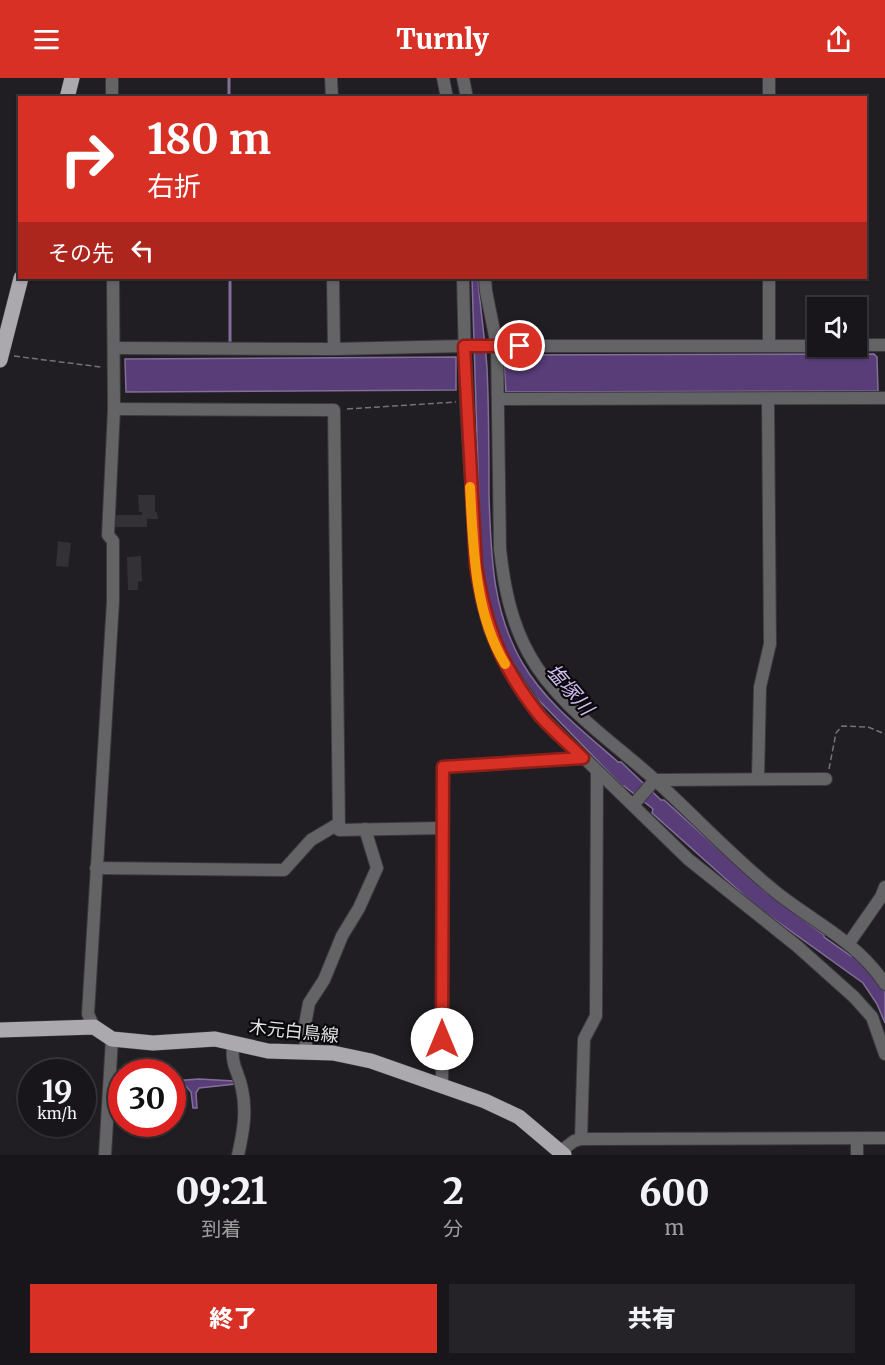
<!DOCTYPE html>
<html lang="ja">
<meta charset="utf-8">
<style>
:root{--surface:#18161a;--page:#252327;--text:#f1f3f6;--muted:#9f9fa2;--line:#363539;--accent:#d93025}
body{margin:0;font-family:Merriweather,"Noto Sans JP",serif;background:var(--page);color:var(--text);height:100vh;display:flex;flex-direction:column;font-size:22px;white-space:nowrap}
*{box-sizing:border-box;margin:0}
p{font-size:20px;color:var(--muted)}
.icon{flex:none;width:33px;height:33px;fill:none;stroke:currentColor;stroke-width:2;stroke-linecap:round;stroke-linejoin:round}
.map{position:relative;height:1077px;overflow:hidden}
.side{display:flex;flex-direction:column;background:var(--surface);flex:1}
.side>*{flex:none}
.guide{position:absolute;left:18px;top:18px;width:849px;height:183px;border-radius:0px;box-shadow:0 2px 4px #0004,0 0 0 2px var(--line);background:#d93025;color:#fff;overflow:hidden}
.tools{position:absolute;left:807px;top:219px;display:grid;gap:12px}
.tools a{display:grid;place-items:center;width:60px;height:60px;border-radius:0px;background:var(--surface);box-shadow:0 2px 4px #0004,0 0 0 2px var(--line);font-size:30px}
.speed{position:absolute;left:18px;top:981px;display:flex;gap:12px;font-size:30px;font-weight:700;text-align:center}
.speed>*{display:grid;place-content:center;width:78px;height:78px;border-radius:50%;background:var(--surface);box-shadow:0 2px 4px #0004,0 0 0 2px var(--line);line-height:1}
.speed small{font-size:15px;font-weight:400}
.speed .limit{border:9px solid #d22;background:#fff;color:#111}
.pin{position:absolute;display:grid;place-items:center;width:51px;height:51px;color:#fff;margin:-26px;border:3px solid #fff;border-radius:50%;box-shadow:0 2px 6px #0007}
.me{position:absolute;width:66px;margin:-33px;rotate:0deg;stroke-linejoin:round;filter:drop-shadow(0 0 4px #0008)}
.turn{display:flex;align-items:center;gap:21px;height:126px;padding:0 30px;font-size:27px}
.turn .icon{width:78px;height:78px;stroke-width:2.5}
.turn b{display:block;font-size:42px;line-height:51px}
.then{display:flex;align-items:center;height:57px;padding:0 30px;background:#0003;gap:12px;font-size:22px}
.eta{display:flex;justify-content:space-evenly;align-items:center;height:102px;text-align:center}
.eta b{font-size:36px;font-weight:800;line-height:42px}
.cta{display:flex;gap:12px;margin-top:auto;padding:12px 30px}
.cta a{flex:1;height:69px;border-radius:0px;background:var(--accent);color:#fff;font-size:24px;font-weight:800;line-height:69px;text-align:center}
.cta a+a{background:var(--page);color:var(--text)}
header{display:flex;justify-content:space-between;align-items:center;height:78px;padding:0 30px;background:var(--accent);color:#fff;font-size:27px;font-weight:800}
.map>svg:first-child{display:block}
</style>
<header><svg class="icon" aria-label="menu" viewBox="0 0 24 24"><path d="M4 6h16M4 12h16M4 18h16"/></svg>Turnly<svg class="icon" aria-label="share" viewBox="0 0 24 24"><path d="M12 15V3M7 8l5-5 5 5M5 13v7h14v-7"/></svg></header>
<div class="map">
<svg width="885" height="1077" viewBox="0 0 885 1077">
<rect width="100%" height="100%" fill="#201e22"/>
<g fill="#593d79" stroke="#826e99" stroke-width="1.5">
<path d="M472 200H478C480 230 485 260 487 290 489 333 489 376 489 418 491 477 492 534 523 586 546 625 584 654 618 684H621L661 722H664L767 815 824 857V859L851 878H853L872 896 885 913V945L877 926 863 905 756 828 652 735 653 731 624 708 623 709 528 611 510 583 494 545 481 488Z"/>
<polygon points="874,276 877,279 878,313 506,314 504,284 509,277"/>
<polygon points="456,279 456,312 126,314 125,281"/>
<polygon points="199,1001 234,1003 235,1006 199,1010 196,1015 197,1030 193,1030 191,1014 185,1007 173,1007 172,1003"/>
</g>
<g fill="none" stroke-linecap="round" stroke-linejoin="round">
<g stroke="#826e99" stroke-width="3">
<polyline points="229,0 229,20"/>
<polyline points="230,200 230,267"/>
</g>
</g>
<g fill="#333136">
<polygon points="138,417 155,417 155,434 157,434 158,441 147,441 147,449 115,449 115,437 142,437 142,434 139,434"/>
<polygon points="58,463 71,465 68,489 56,488"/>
<polygon points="141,478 142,503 138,504 138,512 128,512 127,479"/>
</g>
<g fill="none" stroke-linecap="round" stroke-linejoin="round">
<g stroke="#3b393d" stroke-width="14">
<g id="minor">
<polyline points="112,0 112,20"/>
<polyline points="331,0 332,20"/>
<polyline points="443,0 447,20"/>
<polyline points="463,0 467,20"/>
<polyline points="769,0 769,20"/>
<polyline points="333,200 334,271"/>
<polyline points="463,200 466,323 476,487 482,523 490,552 503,582 542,639 688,781 797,868 854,919 872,939 885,976"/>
<path d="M485 200 486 213 497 268 500 471C504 508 511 544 529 576 555 625 613 664 654 701 697 740 736 783 781 818 819 847 858 865 885 906"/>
<polyline points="769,200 769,268"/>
<polyline points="856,267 885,267"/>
<polyline points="114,270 334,271 464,268 818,268"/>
<polyline points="498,321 885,320"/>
<polyline points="114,331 334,332 339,752 442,750"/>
<polyline points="758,700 760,609 770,566 768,322"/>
<polyline points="633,727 655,702 826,701"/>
<polyline points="96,790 284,792 311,762 338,746"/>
<polyline points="849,865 881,819 885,809"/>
<polyline points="94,949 88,936 113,523 113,463 108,457 114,331 113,200"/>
<path d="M233 966C231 990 238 991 242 1011 247 1034 243 1055 238 1077"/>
<polyline points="307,974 304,952 309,925 324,902 342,858 359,830 377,790 365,751"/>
<polyline points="442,1008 443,689 583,680"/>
<polyline points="581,1061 584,961 596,938 597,693"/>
<polyline points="561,1073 574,1063 581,1061 885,1060"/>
<polyline points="105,1077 112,961"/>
<polyline points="857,1077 857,1060"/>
</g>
</g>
<g stroke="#3b393d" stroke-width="16">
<g id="major">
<polyline points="67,20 72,0"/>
<polyline points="0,282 21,200"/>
<polyline points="0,952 94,949 112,961 153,965 215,961 268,973 333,975 371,983 485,1023 519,1039 564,1077"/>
</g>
</g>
<g stroke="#747276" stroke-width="1.5" stroke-dasharray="6 3" stroke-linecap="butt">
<polyline points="14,278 101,289"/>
<polyline points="347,331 456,324"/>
<polyline points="829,691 836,655 842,648 868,649 885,656"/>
</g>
<use href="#minor" stroke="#646366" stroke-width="12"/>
<use href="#major" stroke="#aba9ae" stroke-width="15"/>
</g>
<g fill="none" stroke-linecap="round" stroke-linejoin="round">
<g stroke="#8d1f18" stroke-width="15">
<path id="route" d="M442 961 443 689 583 680C569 666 553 653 540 638 501 589 486 549 476 488L464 268H520"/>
</g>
<use href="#route" stroke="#d93025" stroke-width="10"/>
<path stroke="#f59e0b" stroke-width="10" d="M470 409C473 467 474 535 505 586"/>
</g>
<g text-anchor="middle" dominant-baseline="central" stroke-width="4.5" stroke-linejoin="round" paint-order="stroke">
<g font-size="18" fill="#e2e1e4" stroke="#09080a">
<text transform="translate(294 953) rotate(6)">木元白鳥線</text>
</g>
<g font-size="20" font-style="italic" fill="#d2bcf2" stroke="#09080a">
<text transform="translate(570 611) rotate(49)">塩塚川</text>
</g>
</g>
</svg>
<div class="tools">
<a><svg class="icon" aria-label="sound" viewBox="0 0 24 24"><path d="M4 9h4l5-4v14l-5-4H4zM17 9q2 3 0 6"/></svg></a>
</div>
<div class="speed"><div>19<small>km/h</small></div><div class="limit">30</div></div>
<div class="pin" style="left:520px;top:268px;background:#d93025"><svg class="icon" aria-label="arrive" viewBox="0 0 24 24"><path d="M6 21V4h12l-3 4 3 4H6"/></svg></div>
<svg class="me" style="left:442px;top:961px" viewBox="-20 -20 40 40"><circle r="19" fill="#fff"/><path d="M0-13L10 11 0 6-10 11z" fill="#d93025"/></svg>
<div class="guide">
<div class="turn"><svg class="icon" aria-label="right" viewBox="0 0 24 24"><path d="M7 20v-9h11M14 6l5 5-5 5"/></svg><div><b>180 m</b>右折</div></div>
<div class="then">その先<svg class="icon" aria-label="left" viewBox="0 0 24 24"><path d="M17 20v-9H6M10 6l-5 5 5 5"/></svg></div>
</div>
</div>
<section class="side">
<div class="eta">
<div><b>09:21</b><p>到着</p></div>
<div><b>2</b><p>分</p></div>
<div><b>600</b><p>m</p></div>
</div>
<div class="cta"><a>終了</a><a>共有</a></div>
</section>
